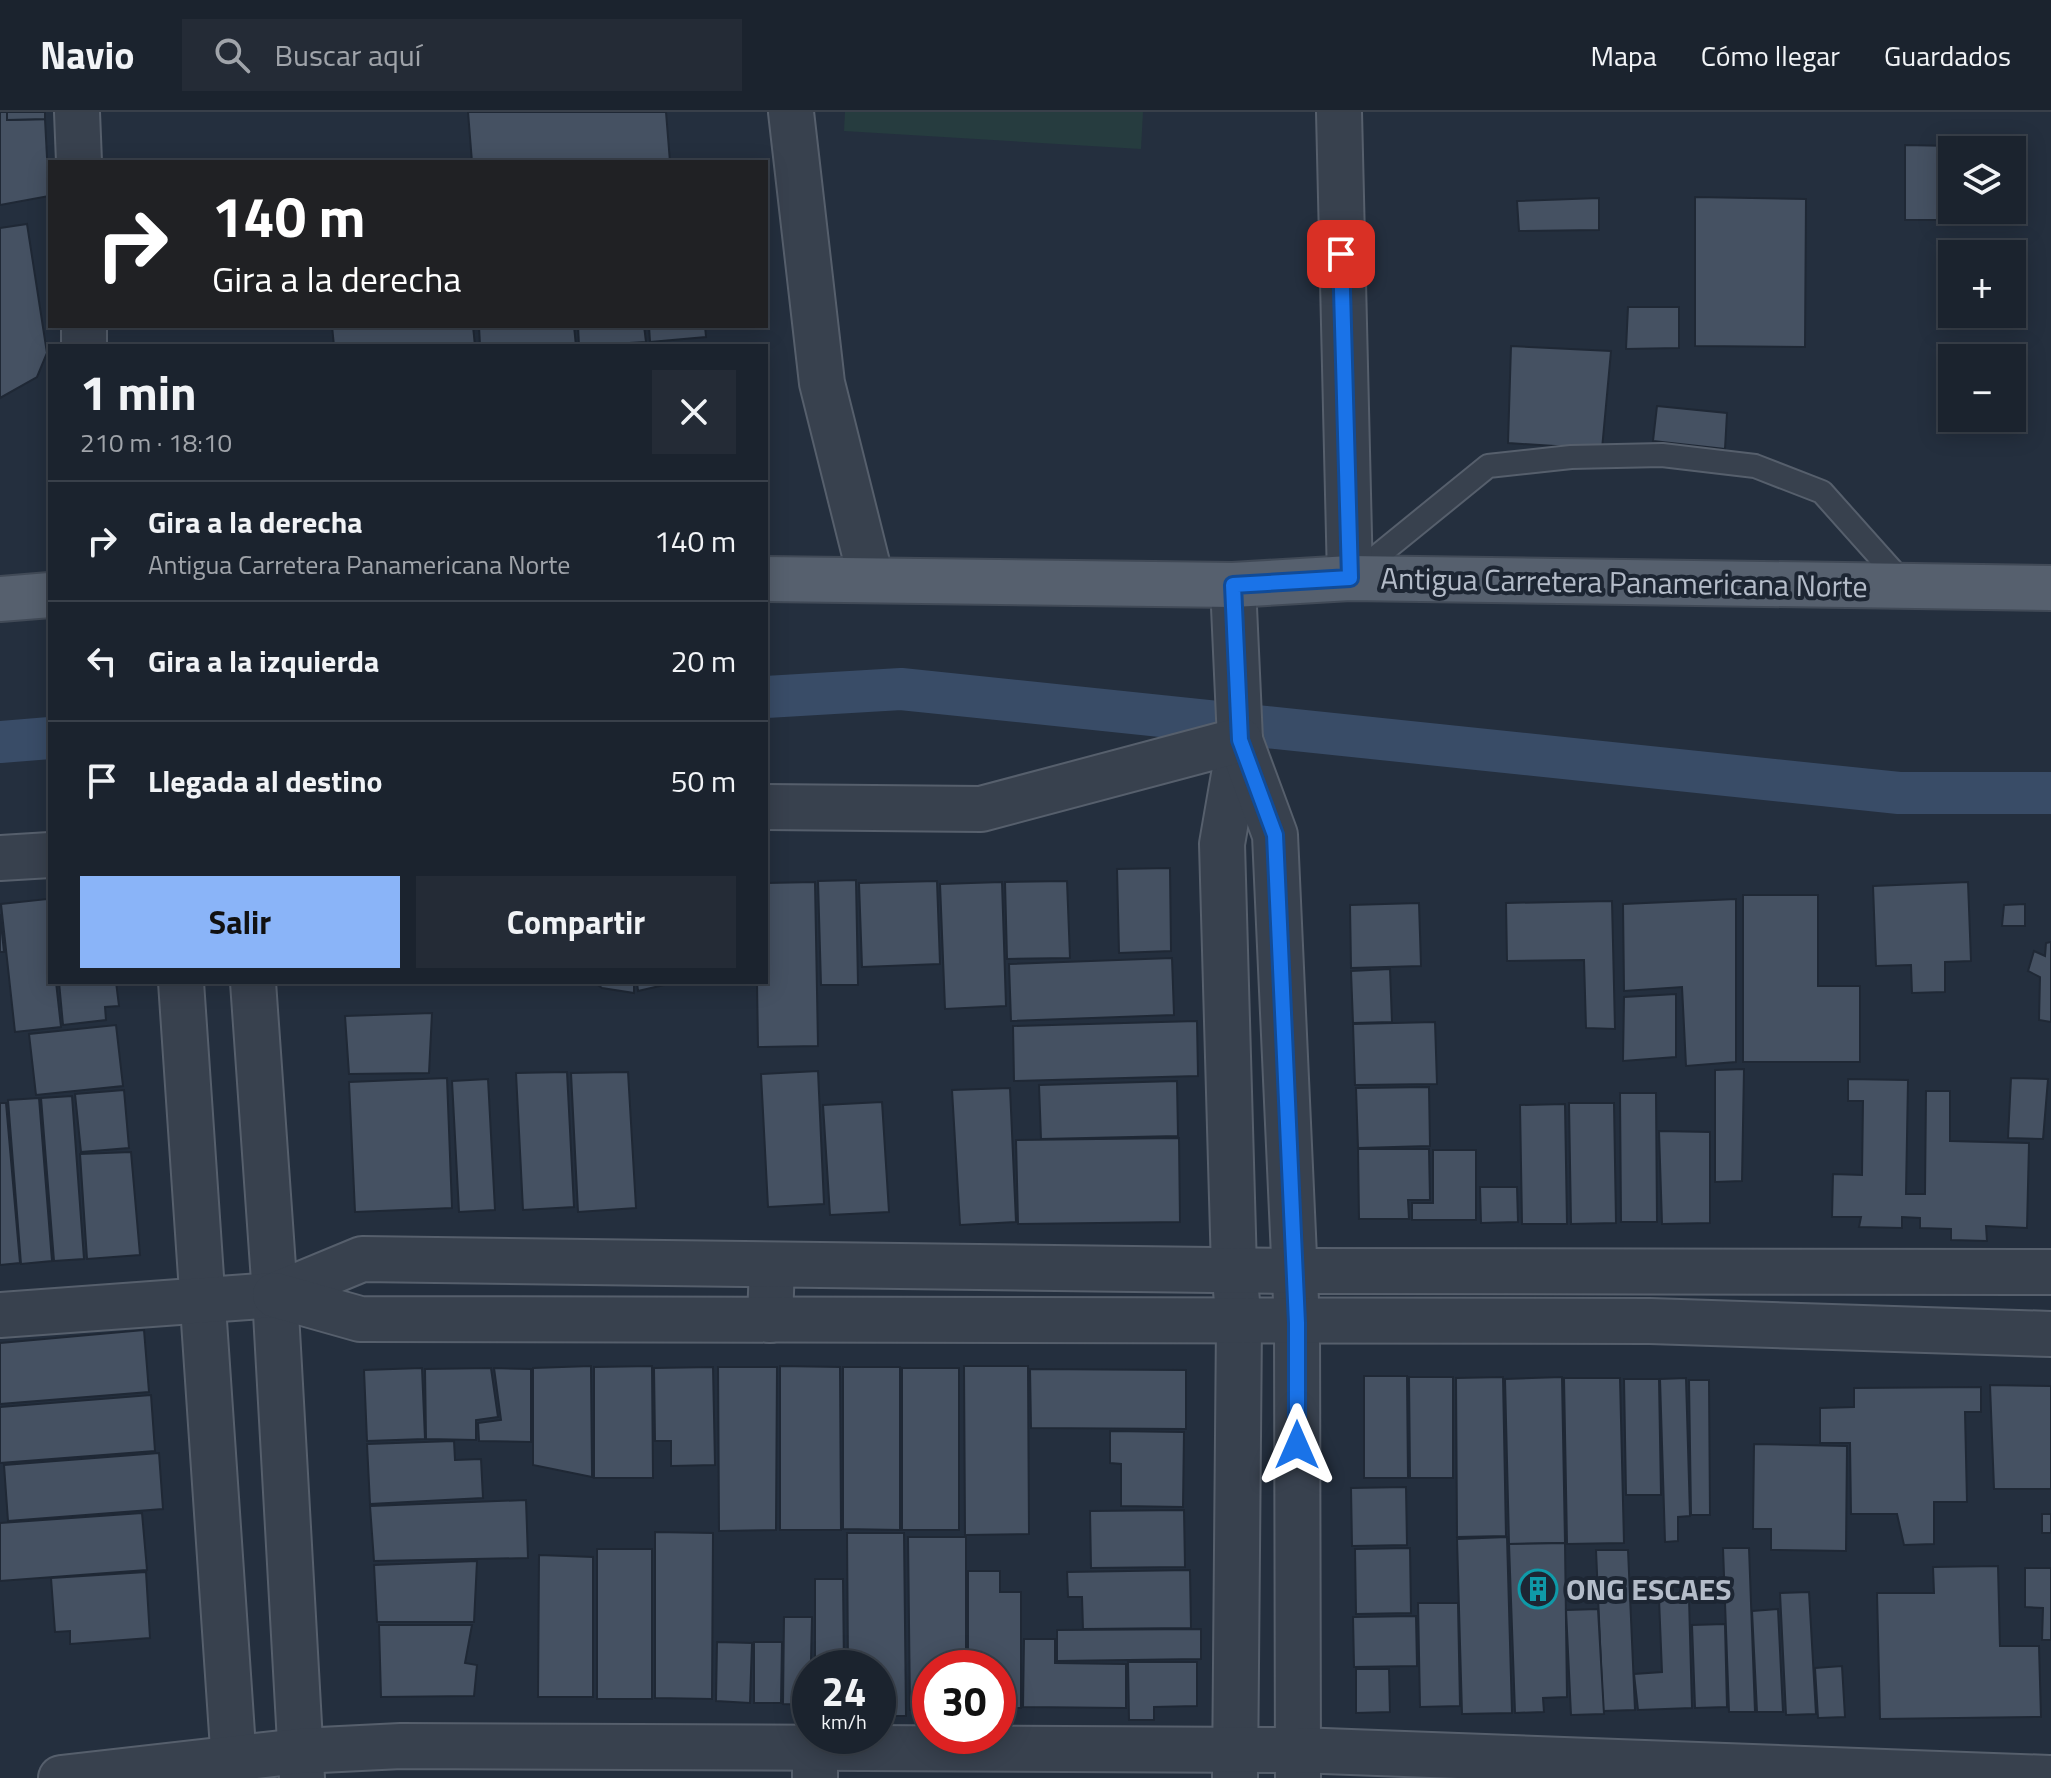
<!DOCTYPE html>
<html lang="es">
<meta charset="utf-8">
<style>
:root{--surface:#1b232e;--page:#242b36;--text:#f1f3f6;--muted:#a0a4aa;--line:#39404a;--accent:#8ab4f8}
body{margin:0;font-family:"Titillium Web",sans-serif;background:var(--page);color:var(--text);height:100vh;display:flex;flex-direction:column;font-size:30px;white-space:nowrap}
*{box-sizing:border-box;margin:0}
p{font-size:26px;color:var(--muted)}
.icon{flex:none;width:44px;height:44px;fill:none;stroke:currentColor;stroke-width:2;stroke-linecap:round;stroke-linejoin:round}
.map{position:relative;flex:1;overflow:hidden}
.sheet{position:absolute;left:48px;top:232px;width:720px;height:640px;display:flex;flex-direction:column;background:var(--surface);border-radius:0px;box-shadow:0 4px 20px #0003,0 0 0 2px var(--line)}
.sheet>*{flex:none}
.hud{position:absolute;left:48px;top:48px;width:720px;height:168px;border-radius:0px;box-shadow:0 4px 20px #0003,0 0 0 2px var(--line);background:#202124;color:#fff;overflow:hidden}
.tools{position:absolute;left:1938px;top:24px;display:grid;gap:16px}
.tools a{display:grid;place-items:center;width:88px;height:88px;border-radius:0px;background:var(--surface);box-shadow:0 4px 20px #0003,0 0 0 2px var(--line);font-size:40px}
.speed{position:absolute;left:792px;top:1538px;display:flex;gap:16px;font-size:40px;font-weight:700;text-align:center}
.speed>*{display:grid;place-content:center;width:104px;height:104px;border-radius:50%;background:var(--surface);box-shadow:0 4px 20px #0003,0 0 0 2px var(--line);line-height:1}
.speed small{font-size:20px;font-weight:400}
.speed .limit{border:12px solid #d22;background:#fff;color:#111}
.pin{position:absolute;display:grid;place-items:center;width:68px;height:68px;color:#fff;margin:-34px;border-radius:16px;box-shadow:0 4px 12px #0006}
.me{position:absolute;width:88px;margin:-44px;rotate:0deg;stroke-linejoin:round;filter:drop-shadow(0 0 6px #0008)}
.turn{display:flex;align-items:center;gap:28px;height:168px;padding:0 32px;font-size:36px}
.turn .icon{width:104px;height:104px;stroke-width:2.5}
.turn b{display:block;font-size:56px;line-height:68px}
.round{display:grid;place-items:center;flex:none;width:84px;height:84px;border-radius:0px;background:var(--page)}
.overview{display:flex;align-items:center;justify-content:space-between;height:136px;padding:0 32px}
h1{font-size:48px;font-weight:700;line-height:60px}
.primary-button{display:flex;gap:16px;margin-top:auto;padding:16px 32px}
.primary-button a{flex:1;height:92px;border-radius:0px;background:var(--accent);color:#111;font-size:32px;font-weight:700;line-height:92px;text-align:center}
.primary-button a+a{background:var(--page);color:var(--text)}
ul{padding:0;list-style:none}
li{display:flex;align-items:center;gap:24px;height:120px;padding:0 32px;border-top:2px solid var(--line)}
li div{flex:1}
li b{display:block;font-size:30px}
li em{font-style:normal}
header{display:flex;align-items:center;gap:48px;box-sizing:border-box;height:112px;padding:0 40px;background:var(--surface);border-bottom:2px solid var(--line)}
header strong{font-size:38px}
nav{display:flex;gap:44px;margin-inline-start:auto;font-size:28px}
.search{width:560px;height:72px;background:var(--page);display:flex;align-items:center;gap:20px;box-sizing:border-box;padding:0 28px;border-radius:0px;color:var(--muted);font-size:30px}
.map>svg:first-child{display:block}
</style>
<header>
<strong>Navio</strong>
<div class="search"><svg class="icon" aria-label="search" viewBox="0 0 24 24"><circle cx="10" cy="10" r="6"/><path d="M15 15l6 6"/></svg>Buscar aquí</div>
<nav><a>Mapa</a><a>Cómo llegar</a><a>Guardados</a></nav>
</header>
<div class="map">
<svg width="2051" height="1666" viewBox="0 0 2051 1666">
<rect width="100%" height="100%" fill="#242f3e"/>
<polygon fill="#263c3f" points="845,0 1143,0 1141,37 844,19"/>
<g fill="none" stroke-linecap="round" stroke-linejoin="round">
<g stroke="#394c67" stroke-width="42">
<polyline points="766,585 901,577 1899,681 2051,681"/>
<polyline points="0,630 50,626"/>
</g>
</g>
<g fill="#455162" stroke="#1f2835" stroke-width="2">
<polygon points="0,0 7,0 7,8 45,7 49,84 0,93"/>
<polygon points="7,0 45,0 45,7 7,8"/>
<polygon points="468,0 666,0 670,50 472,50"/>
<polygon points="1905,33 1952,34 1952,108 1905,108"/>
<polygon points="1695,85 1806,87 1805,235 1695,234"/>
<polygon points="1599,86 1599,118 1519,119 1517,89"/>
<polygon points="27,112 47,241 37,265 0,286 0,116"/>
<polygon points="1628,195 1679,195 1679,236 1626,237"/>
<polygon points="332,214 473,214 475,234 334,234"/>
<polygon points="479,214 574,214 576,234 480,234"/>
<polygon points="578,214 644,214 646,230 579,234"/>
<polygon points="649,214 705,214 706,225 650,230"/>
<polygon points="1511,234 1611,239 1602,337 1508,331"/>
<polygon points="1657,294 1727,301 1725,337 1653,329"/>
<polygon points="1170,756 1171,839 1119,841 1117,757"/>
<polygon points="856,768 858,873 821,873 818,769"/>
<polygon points="937,769 940,852 862,855 859,771"/>
<polygon points="1067,769 1070,846 1007,847 1005,770"/>
<polygon points="815,770 818,934 758,935 757,870 766,870 766,771"/>
<polygon points="1002,770 1006,894 945,897 940,772"/>
<polygon points="1968,770 1971,849 1945,850 1945,880 1912,881 1911,853 1876,854 1873,774"/>
<polygon points="1743,783 1818,783 1818,874 1860,874 1860,950 1743,950"/>
<polygon points="47,787 50,870 56,870 61,915 15,920 1,792"/>
<polygon points="1736,787 1736,950 1686,954 1682,875 1624,879 1623,792"/>
<polygon points="1612,789 1615,917 1586,916 1584,848 1507,849 1506,791"/>
<polygon points="1419,791 1421,854 1351,856 1350,793"/>
<polygon points="2025,792 2025,814 2002,814 2004,793"/>
<polygon points="0,802 4,840 0,840"/>
<polygon points="2051,830 2051,910 2039,908 2040,865 2028,859 2034,839 2045,844 2046,831"/>
<polygon points="1172,846 1174,903 1011,909 1009,852"/>
<polygon points="1390,857 1392,910 1353,911 1351,859"/>
<polygon points="59,870 116,870 119,894 105,895 106,908 63,913"/>
<polygon points="594,870 634,870 634,881 602,876"/>
<polygon points="637,870 677,870 638,879"/>
<polygon points="1676,882 1676,945 1623,949 1624,885"/>
<polygon points="432,901 429,961 349,962 345,904"/>
<polygon points="1197,909 1198,964 1014,969 1013,914"/>
<polygon points="1435,910 1437,972 1355,973 1353,912"/>
<polygon points="116,913 123,974 36,983 29,922"/>
<polygon points="1744,957 1742,1069 1715,1070 1715,958"/>
<polygon points="818,959 824,1092 768,1095 761,962"/>
<polygon points="567,960 574,1095 523,1098 516,961"/>
<polygon points="628,960 636,1096 578,1100 571,961"/>
<polygon points="447,966 452,1096 355,1100 349,970"/>
<polygon points="2011,966 2048,967 2043,1027 2008,1026"/>
<polygon points="488,967 495,1098 459,1100 452,969"/>
<polygon points="1848,967 1908,968 1906,1082 1925,1082 1926,979 1950,979 1950,1029 2029,1031 2027,1116 1986,1114 1987,1129 1951,1128 1951,1117 1920,1116 1920,1106 1902,1105 1902,1116 1859,1115 1861,1105 1832,1105 1833,1062 1862,1063 1863,989 1848,989"/>
<polygon points="1177,969 1178,1024 1041,1027 1039,973"/>
<polygon points="1429,975 1430,1034 1358,1036 1356,976"/>
<polygon points="1010,976 1016,1110 960,1113 952,978"/>
<polygon points="124,978 129,1036 81,1040 75,982"/>
<polygon points="1620,981 1656,981 1657,1110 1621,1110"/>
<polygon points="72,984 84,1147 54,1149 41,986"/>
<polygon points="39,986 52,1149 21,1152 8,988"/>
<polygon points="882,990 889,1100 830,1103 823,993"/>
<polygon points="0,991 6,991 20,1151 0,1153"/>
<polygon points="1569,991 1614,991 1616,1111 1571,1112"/>
<polygon points="1565,992 1567,1112 1522,1112 1520,993"/>
<polygon points="1659,1019 1710,1020 1710,1111 1662,1112"/>
<polygon points="1179,1026 1180,1110 1018,1112 1016,1028"/>
<polygon points="1358,1037 1429,1037 1430,1088 1408,1088 1409,1107 1359,1107"/>
<polygon points="1433,1038 1476,1038 1476,1108 1412,1108 1412,1091 1433,1091"/>
<polygon points="131,1040 140,1143 87,1147 80,1042"/>
<polygon points="1480,1075 1517,1075 1518,1110 1481,1111"/>
<polygon points="144,1218 149,1280 0,1292 0,1231"/>
<polygon points="591,1254 592,1365 533,1353 533,1256"/>
<polygon points="652,1254 653,1366 594,1366 594,1255"/>
<polygon points="780,1254 840,1255 841,1418 780,1418"/>
<polygon points="964,1254 1028,1254 1029,1422 965,1423"/>
<polygon points="713,1255 715,1353 671,1354 671,1329 655,1329 654,1256"/>
<polygon points="718,1255 777,1255 776,1418 719,1419"/>
<polygon points="843,1255 900,1255 900,1418 843,1417"/>
<polygon points="422,1256 425,1327 367,1329 364,1258"/>
<polygon points="491,1256 498,1305 476,1308 476,1328 426,1327 425,1257"/>
<polygon points="494,1256 531,1257 531,1330 479,1329 478,1311 501,1308"/>
<rect x="902" y="1256" width="57" height="162"/>
<polygon points="1030,1257 1186,1258 1186,1317 1031,1316"/>
<polygon points="1364,1264 1407,1264 1408,1366 1364,1366"/>
<polygon points="1409,1265 1453,1265 1453,1366 1410,1366"/>
<polygon points="1503,1265 1506,1424 1457,1425 1456,1266"/>
<polygon points="1562,1265 1565,1431 1509,1432 1505,1267"/>
<polygon points="1564,1266 1620,1266 1624,1431 1567,1432"/>
<polygon points="1686,1266 1690,1404 1678,1405 1678,1429 1665,1430 1660,1267"/>
<polygon points="1624,1267 1659,1267 1661,1383 1626,1383"/>
<polygon points="1689,1268 1709,1268 1710,1403 1691,1403"/>
<polygon points="1990,1273 2051,1274 2051,1377 1994,1377"/>
<polygon points="1981,1275 1981,1300 1965,1300 1967,1390 1934,1390 1934,1432 1904,1433 1897,1402 1851,1402 1850,1331 1820,1331 1820,1296 1854,1295 1854,1276"/>
<polygon points="151,1283 155,1339 0,1351 0,1295"/>
<polygon points="1110,1319 1184,1320 1183,1395 1121,1394 1121,1352 1110,1351"/>
<polygon points="454,1329 455,1348 481,1347 483,1386 370,1392 367,1332"/>
<polygon points="1754,1332 1847,1334 1846,1439 1771,1438 1771,1417 1753,1417"/>
<polygon points="159,1341 163,1397 8,1409 4,1353"/>
<polygon points="1406,1375 1407,1433 1352,1434 1351,1376"/>
<polygon points="526,1388 528,1446 374,1449 370,1394"/>
<polygon points="1184,1398 1185,1455 1091,1456 1090,1399"/>
<polygon points="142,1401 147,1458 0,1469 0,1411"/>
<rect x="2042" y="1402" width="9" height="19"/>
<polygon points="655,1420 713,1421 712,1587 655,1586"/>
<polygon points="847,1421 904,1421 906,1604 878,1604 878,1556 848,1556"/>
<polygon points="908,1425 966,1425 966,1556 930,1556 930,1598 910,1598"/>
<polygon points="1507,1425 1512,1601 1462,1602 1457,1427"/>
<polygon points="1565,1431 1567,1585 1543,1586 1544,1600 1515,1601 1509,1432"/>
<polygon points="1410,1436 1411,1501 1356,1502 1355,1437"/>
<polygon points="1723,1436 1749,1436 1755,1600 1729,1600"/>
<rect x="597" y="1437" width="55" height="150"/>
<polygon points="1596,1438 1628,1438 1635,1598 1603,1599"/>
<polygon points="539,1443 593,1445 593,1585 538,1585"/>
<polygon points="477,1449 474,1510 377,1510 374,1453"/>
<polygon points="1998,1454 2000,1534 2039,1534 2041,1605 1880,1607 1877,1481 1934,1481 1933,1455"/>
<polygon points="2025,1456 2051,1456 2051,1528 2042,1528 2043,1496 2025,1495"/>
<polygon points="1190,1458 1191,1516 1083,1517 1082,1485 1068,1485 1067,1460"/>
<polygon points="968,1459 1000,1459 1000,1480 1021,1480 1021,1596 998,1596 998,1556 968,1556"/>
<polygon points="146,1460 150,1526 70,1532 70,1519 55,1520 51,1466"/>
<polygon points="815,1467 843,1467 844,1556 815,1556"/>
<polygon points="1809,1480 1816,1602 1786,1603 1780,1481"/>
<polygon points="1689,1486 1692,1596 1638,1598 1634,1562 1662,1560 1659,1487"/>
<polygon points="1418,1491 1458,1491 1460,1594 1420,1595"/>
<polygon points="1598,1497 1604,1602 1571,1603 1566,1498"/>
<polygon points="1778,1497 1783,1600 1757,1600 1752,1499"/>
<polygon points="1416,1504 1417,1554 1354,1555 1353,1505"/>
<polygon points="784,1505 812,1505 810,1593 783,1592"/>
<polygon points="1725,1512 1727,1595 1695,1596 1692,1513"/>
<polygon points="379,1513 472,1513 465,1551 477,1553 474,1584 381,1585"/>
<polygon points="1201,1517 1201,1547 1057,1549 1057,1518"/>
<polygon points="1024,1527 1055,1527 1055,1551 1126,1552 1126,1596 1023,1595"/>
<polygon points="717,1530 752,1531 750,1591 716,1589"/>
<polygon points="754,1530 782,1530 781,1591 754,1591"/>
<polygon points="1128,1550 1197,1550 1197,1594 1154,1595 1154,1608 1129,1608"/>
<polygon points="1842,1554 1845,1605 1818,1606 1815,1556"/>
<polygon points="1356,1557 1389,1557 1390,1600 1356,1601"/>
</g>
<g fill="none" stroke-linecap="round" stroke-linejoin="round">
<g stroke="#565f6c" stroke-width="26">
<polyline id="service" points="1354,463 1488,354 1571,345 1662,343 1755,354 1822,380 1905,473"/>
</g>
<g stroke="#565f6c" stroke-width="48">
<g id="minor">
<polyline points="77,0 79,50"/>
<polyline points="791,0 822,271 871,467"/>
<polyline points="1339,0 1350,466"/>
<polyline points="84,214 84,234"/>
<polyline points="1233,473 1240,628 1222,732 1234,1157 1239,1211 1235,1666"/>
<polyline points="1241,631 1275,723 1297,1211 1298,1666"/>
<polyline points="766,695 981,697 1240,628"/>
<polyline points="0,746 50,743"/>
<polyline points="181,870 235,1666"/>
<polyline points="253,870 275,1183 302,1666"/>
<polyline points="0,1203 275,1183"/>
<polyline points="770,1208 772,1153"/>
<polyline points="815,1666 815,1635"/>
</g>
</g>
<g stroke="#565f6c" stroke-width="48">
<g id="tertiary">
<polyline points="275,1183 362,1147 1294,1159 2051,1160"/>
<polyline points="275,1183 360,1207 1650,1209 2051,1222"/>
<polyline points="61,1666 300,1639 401,1634 1297,1638 2049,1666"/>
</g>
</g>
<g stroke="#414a57" stroke-width="48">
<g id="primary">
<polyline points="766,467 1233,473 1350,466 2051,476"/>
<polyline points="0,487 50,483"/>
</g>
</g>
<use href="#service" stroke="#38414e" stroke-width="22"/>
<use href="#minor" stroke="#38414e" stroke-width="44"/>
<use href="#tertiary" stroke="#38414e" stroke-width="44"/>
<use href="#primary" stroke="#56606e" stroke-width="44"/>
</g>
<g fill="none" stroke-linecap="round" stroke-linejoin="round">
<g stroke="#114b97" stroke-width="20">
<polyline id="route" points="1297,1333 1297,1211 1275,723 1240,628 1233,473 1350,466 1341,142"/>
</g>
<use href="#route" stroke="#1a73e8" stroke-width="14"/>
</g>
<defs>
<g id="building-ring" transform="scale(2)"><circle r="9.5" fill="#1d2633" stroke="#0f9aa8" stroke-width="1.5"/><path d="M-4-6H4V6H1V3H-1V6H-4ZM-2.5-4.3h1.7v1.8h-1.7ZM.8-4.3h1.7v1.8H.8ZM-2.5-1h1.7V.8h-1.7ZM.8-1h1.7V.8H.8Z" fill="#0f9aa8"/></g>
</defs>
<g fill-rule="evenodd">
<use href="#building-ring" x="1538" y="1477"/>
</g>
<g text-anchor="middle" dominant-baseline="central" stroke-width="8" stroke-linejoin="round" paint-order="stroke">
<g font-size="30" fill="#b4bcc9" stroke="#1d2633">
<text transform="translate(1624 470) rotate(1)">Antigua Carretera Panamericana Norte</text>
</g>
<g font-size="30" font-weight="bold" fill="#b4bcc9" stroke="#1d2633" text-anchor="start">
<text x="1566" y="1477">ONG ESCAES</text>
</g>
</g>
</svg>
<div class="tools">
<a><svg class="icon" aria-label="layers" viewBox="0 0 24 24"><path d="M12 4l9 5-9 5-9-5zM3 14l9 5 9-5"/></svg></a>
<a>+</a>
<a>−</a>
</div>
<div class="speed"><div>24<small>km/h</small></div><div class="limit">30</div></div>
<div class="pin" style="left:1341px;top:142px;background:#d93025"><svg class="icon" aria-label="arrive" viewBox="0 0 24 24"><path d="M6 21V4h12l-3 4 3 4H6"/></svg></div>
<svg class="me" style="left:1297px;top:1333px" viewBox="-20 -20 40 40"><path d="M0-17L14 15 0 8-14 15z" fill="#1a73e8" stroke="#fff" stroke-width="4"/></svg>
<div class="hud">
<div class="turn"><svg class="icon" aria-label="right" viewBox="0 0 24 24"><path d="M7 20v-9h11M14 6l5 5-5 5"/></svg><div><b>140 m</b>Gira a la derecha</div></div>
</div>
<section class="sheet">
<div class="overview"><div><h1>1 min</h1><p>210 m · 18:10</p></div><a class="round"><svg class="icon" aria-label="close" viewBox="0 0 24 24"><path d="M6 6l12 12M18 6L6 18"/></svg></a></div>
<ul>
<li><svg class="icon" aria-label="right" viewBox="0 0 24 24"><path d="M7 20v-9h11M14 6l5 5-5 5"/></svg><div><b>Gira a la derecha</b><p>Antigua Carretera Panamericana Norte</p></div><em>140 m</em></li>
<li><svg class="icon" aria-label="left" viewBox="0 0 24 24"><path d="M17 20v-9H6M10 6l-5 5 5 5"/></svg><div><b>Gira a la izquierda</b></div><em>20 m</em></li>
<li><svg class="icon" aria-label="arrive" viewBox="0 0 24 24"><path d="M6 21V4h12l-3 4 3 4H6"/></svg><div><b>Llegada al destino</b></div><em>50 m</em></li>
</ul>
<div class="primary-button"><a>Salir</a><a>Compartir</a></div>
</section>
</div>
